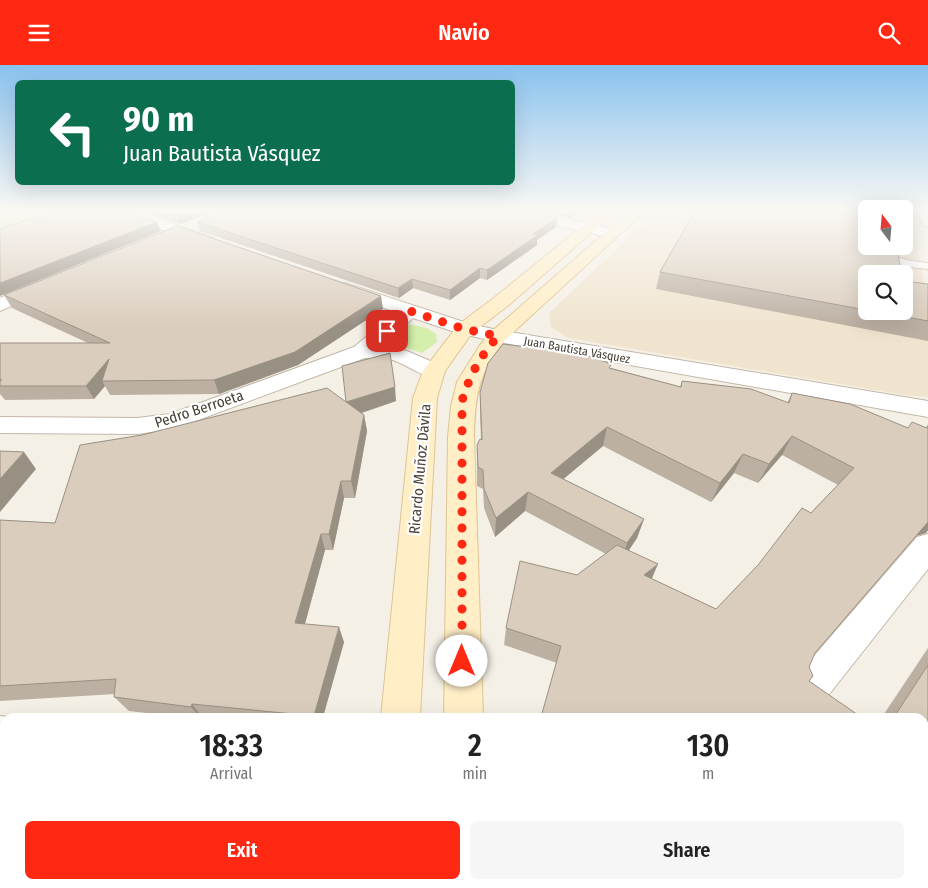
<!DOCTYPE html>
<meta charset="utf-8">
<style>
:root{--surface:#fff;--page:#f6f6f6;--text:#222;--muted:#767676;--accent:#ff2813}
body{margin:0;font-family:"Fira Sans Condensed",sans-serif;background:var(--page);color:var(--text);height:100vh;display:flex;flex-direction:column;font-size:19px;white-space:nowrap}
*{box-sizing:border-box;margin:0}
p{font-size:16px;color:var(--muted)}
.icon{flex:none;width:28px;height:28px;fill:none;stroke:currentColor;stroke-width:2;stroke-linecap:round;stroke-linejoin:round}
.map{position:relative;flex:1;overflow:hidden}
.panel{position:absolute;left:0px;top:648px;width:929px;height:176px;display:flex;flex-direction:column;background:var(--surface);border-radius:15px 15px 0 0;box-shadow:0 5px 20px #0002}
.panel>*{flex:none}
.guide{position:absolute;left:15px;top:15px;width:500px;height:105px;border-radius:8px;box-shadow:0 5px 20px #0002;background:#0b6e4f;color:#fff;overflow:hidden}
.needle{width:32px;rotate:344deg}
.buttons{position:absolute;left:858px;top:135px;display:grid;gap:10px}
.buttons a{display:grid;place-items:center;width:55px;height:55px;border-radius:8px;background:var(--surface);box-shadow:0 5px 20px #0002;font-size:25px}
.pin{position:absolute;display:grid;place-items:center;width:42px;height:42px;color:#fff;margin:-21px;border-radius:10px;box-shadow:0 2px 8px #0006}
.me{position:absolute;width:55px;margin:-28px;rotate:0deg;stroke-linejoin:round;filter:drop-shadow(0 0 4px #0008)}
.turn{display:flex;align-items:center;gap:18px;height:105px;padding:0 25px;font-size:22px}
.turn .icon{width:65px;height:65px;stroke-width:2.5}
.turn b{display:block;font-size:35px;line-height:42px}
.eta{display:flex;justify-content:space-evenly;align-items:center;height:85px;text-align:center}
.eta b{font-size:30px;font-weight:600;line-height:35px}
.primary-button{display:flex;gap:10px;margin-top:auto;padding:10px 25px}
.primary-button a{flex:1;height:58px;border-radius:8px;background:var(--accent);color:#fff;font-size:20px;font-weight:600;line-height:58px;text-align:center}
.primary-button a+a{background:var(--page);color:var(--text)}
header{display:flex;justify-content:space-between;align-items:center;height:65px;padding:0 25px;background:var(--accent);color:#fff;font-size:22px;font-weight:600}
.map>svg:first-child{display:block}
</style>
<header><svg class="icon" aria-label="menu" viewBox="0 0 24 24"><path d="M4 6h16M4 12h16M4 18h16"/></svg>Navio<svg class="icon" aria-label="search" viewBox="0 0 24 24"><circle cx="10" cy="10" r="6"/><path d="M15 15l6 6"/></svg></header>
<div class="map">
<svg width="928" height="823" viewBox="0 0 928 823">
<rect width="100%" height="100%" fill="#f5f0e6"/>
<path fill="#f0e4cf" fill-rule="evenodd" d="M657 146H866V181H904V146L911 150 928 238V332L911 331 568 273 551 262 549 248ZM866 209H904V246H866Z"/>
<g fill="#d4eeab">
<polygon points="39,146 74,146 0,173 0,153"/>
<polygon points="408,259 427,263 436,269 437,277 422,288 406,283 388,282 389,279 402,274"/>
</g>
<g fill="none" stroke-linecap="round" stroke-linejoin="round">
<g stroke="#c2b7a8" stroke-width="2">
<path id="lane" d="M872 181H882C893 195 912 196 928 198V204C907 202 885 200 872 181Z"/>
</g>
<g stroke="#c2b7a8" stroke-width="2">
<g id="street">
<polygon points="0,146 10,146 8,149 0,150"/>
<polygon points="115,146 135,146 214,173 216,176 214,179 202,179 117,149"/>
<polygon points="506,146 531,146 618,165 620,168 618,171 612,173 508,149"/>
<polygon points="917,146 928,146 928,162 923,160"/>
<polygon points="42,216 48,217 51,221 48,225 0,246 0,233"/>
<path d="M345 218 470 259 498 265 928 336V352L498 277 458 268 413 253 382 281 407 286 442 301 445 306 442 311C424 315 410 301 393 295 384 293 374 293 365 293L174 364 137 369 0 368V352L137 353 170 349 354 282 396 247 339 228 336 224 339 220Z"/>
<polygon points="928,469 928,504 827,632 814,637 801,632 795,619 801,606 917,472"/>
<polygon points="0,651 9,652 5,652 5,691 0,691"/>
</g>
</g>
<g stroke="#ddc593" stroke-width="2">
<g id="secondary">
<polygon points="601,146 616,146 509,240 472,268 445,306 437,333 420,652 381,652 413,333 423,306 458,260 495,232"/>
<path d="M630 146H645L505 275C478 310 475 329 474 372L483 652H444L448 372 451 341 457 317 480 280 491 267Z"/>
<rect x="363" y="819" width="48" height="4"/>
<rect x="441" y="819" width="48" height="4"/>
</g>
</g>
<use href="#lane" fill="#fff" fill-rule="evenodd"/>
<use href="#street" fill="#fff" fill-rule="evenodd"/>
<use href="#secondary" fill="#ffeec6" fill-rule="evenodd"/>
</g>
<g fill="#bcb0a3" fill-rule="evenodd">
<polygon points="140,146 215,146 180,159"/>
<polygon points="538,146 579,146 570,153"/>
<polygon points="682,146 866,146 866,246 904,246 904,216 928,219 928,276 656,224 660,207 694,148"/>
<polygon points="904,146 908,146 905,152 904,152"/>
<polygon points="557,153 556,162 537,175 537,180 487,215 480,213 450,235 413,223 399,233 200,166 197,157"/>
<polygon points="4,230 383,244 298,300 219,329 110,330 105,321 94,334 5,335 0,329 0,278 88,278 12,243"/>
<path d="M611 303 680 322 682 316 787 338 792 328 908 363H926L928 359V465L926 468 916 471 815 588 557 598 504 580 506 563 606 489 525 446 495 472 484 443 483 424 477 421V380L481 375 480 346V327ZM603 381 711 437 734 408 758 418 782 390 838 420 716 544 652 514 629 485 637 473 644 454 563 414Z"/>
<polygon points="396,336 362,348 364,350 367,366 355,433 344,433 333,485 325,485 305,559 344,577 323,652 181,652 129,646 114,632 115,629 0,636 0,455 55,458 142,370 346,337"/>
<polygon points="928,583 928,723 924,720 924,652 882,652"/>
<polygon points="5,689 5,819 0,819 0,691"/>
<polygon points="551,819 776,819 782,823 550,823"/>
<polygon points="907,819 924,819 928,823 895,823"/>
</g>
<g fill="#999084">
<polygon points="189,146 215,146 180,159 177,150"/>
<polygon points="571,146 579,146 570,153"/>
<polygon points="557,153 556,162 537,175 537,180 487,215 487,205 533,169"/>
<polygon points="157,157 161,166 0,231 0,218"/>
<polygon points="480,203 480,213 450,235 450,225"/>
<polygon points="412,214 413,223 399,233 398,223"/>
<polygon points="381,231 383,244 298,300 219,329 214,315"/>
<polygon points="109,294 102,316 105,321 94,334 86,321"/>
<polygon points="395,322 396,336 349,352 346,337"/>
<polygon points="364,350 367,366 355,433 351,416"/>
<polygon points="607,362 603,381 548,427 551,408"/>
<polygon points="792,371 782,390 758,418 769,399"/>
<polygon points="24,387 36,404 0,447 0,414"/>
<polygon points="743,389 734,408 711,437 720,418"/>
<polygon points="341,416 344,433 333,485 329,469"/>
<polygon points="528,427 525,446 495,472 496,453"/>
<polygon points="644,454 637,473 621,497 627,478"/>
<polygon points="928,457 928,465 926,468 916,471"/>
<polygon points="321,469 325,485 301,573 295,558"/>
<polygon points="658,499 650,518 644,510"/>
<polygon points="339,562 344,577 323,652 314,652 314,651"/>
<polygon points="192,639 202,652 200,652 191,642"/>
<polygon points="292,819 302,819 301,823 291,823"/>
</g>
<g fill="#dbcdbd" stroke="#999084">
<polygon points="60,146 124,146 157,157 0,218 0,164 36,152 38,153"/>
<polygon points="163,146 189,146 177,150"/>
<polygon points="225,146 524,146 557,153 533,169 538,170 487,205 480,203 450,225 412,214 398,223 197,157"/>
<polygon points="695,146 825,146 866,151 866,181 896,181 902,209 866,209 866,245 660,207"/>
<polygon points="177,161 381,231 295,287 214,315 102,316 109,294 86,321 0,321 0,316 2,315 0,315 0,278 110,278 4,230"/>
<polygon points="904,214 904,216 928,219 928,256 875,246 904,246"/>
<polygon points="503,279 527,282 563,283 612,299 609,303 681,322 682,316 751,324 789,338 792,328 850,339 908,363 912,357 927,363 928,361 928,457 815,588 809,602 813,611 809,616 861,652 541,652 561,581 506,563 520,496 577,510 617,480 658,499 644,510 716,544 758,500 802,443 811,448 854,403 792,371 769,399 743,389 720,418 607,362 551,408 644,454 627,478 528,427 496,453 484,424 483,405 478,402 477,380 480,374 482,375 480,327 488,298"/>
<polygon points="390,288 395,322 346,337 342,301"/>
<polygon points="327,323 364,350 351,416 341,416 329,469 321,469 295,558 339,562 314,651 192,639 191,642 114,632 116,614 0,621 0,455 55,458 80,380 142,370"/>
<polygon points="0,386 24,387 0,414"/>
<polygon points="928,600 928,687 924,684 924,652 894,652"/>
<polygon points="1,689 5,689 5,809 0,810 0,691"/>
<polygon points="924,817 928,820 928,823 918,823 919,819 924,819"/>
<polygon points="31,819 292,819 291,823 29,823"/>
<polygon points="554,819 776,819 782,823 553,823"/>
</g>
<linearGradient id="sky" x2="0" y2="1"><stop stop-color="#89c2ee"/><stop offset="0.56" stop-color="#faf8f4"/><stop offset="1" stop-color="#faf8f4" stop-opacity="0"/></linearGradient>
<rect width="928" height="261" fill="url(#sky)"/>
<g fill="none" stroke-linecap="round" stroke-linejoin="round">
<path stroke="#ff2813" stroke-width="9" stroke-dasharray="0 16.2" d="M387 266 410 246 464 264 498 271C479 294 471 307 462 336V596"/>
</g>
<g text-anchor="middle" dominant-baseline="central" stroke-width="4.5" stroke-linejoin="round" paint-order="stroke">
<g font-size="12" fill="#494035" stroke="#fff">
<text transform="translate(577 285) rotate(10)">Juan Bautista Vásquez</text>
</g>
<g font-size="15" fill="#494035" stroke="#fff">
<text transform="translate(199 344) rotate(-18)">Pedro Berroeta</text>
<text transform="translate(420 404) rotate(-85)">Ricardo Muñoz Dávila</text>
</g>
</g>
</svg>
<div class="buttons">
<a><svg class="needle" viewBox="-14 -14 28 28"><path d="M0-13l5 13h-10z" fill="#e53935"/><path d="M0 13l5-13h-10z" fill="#767676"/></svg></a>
<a><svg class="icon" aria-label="search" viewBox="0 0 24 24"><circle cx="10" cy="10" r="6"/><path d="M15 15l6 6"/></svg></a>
</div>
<div class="pin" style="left:387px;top:266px;background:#d93025"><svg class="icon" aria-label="arrive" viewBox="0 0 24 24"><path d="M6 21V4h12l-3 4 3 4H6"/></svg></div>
<svg class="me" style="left:462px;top:596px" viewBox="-20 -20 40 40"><circle r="19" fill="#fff"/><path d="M0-13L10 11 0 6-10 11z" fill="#ff2813"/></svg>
<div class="guide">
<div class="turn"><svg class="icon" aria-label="left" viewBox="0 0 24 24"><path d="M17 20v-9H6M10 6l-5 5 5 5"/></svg><div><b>90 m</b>Juan Bautista Vásquez</div></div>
</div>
<section class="panel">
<div class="eta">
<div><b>18:33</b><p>Arrival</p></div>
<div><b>2</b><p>min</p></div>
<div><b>130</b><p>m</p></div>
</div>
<div class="primary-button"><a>Exit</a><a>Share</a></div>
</section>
</div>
